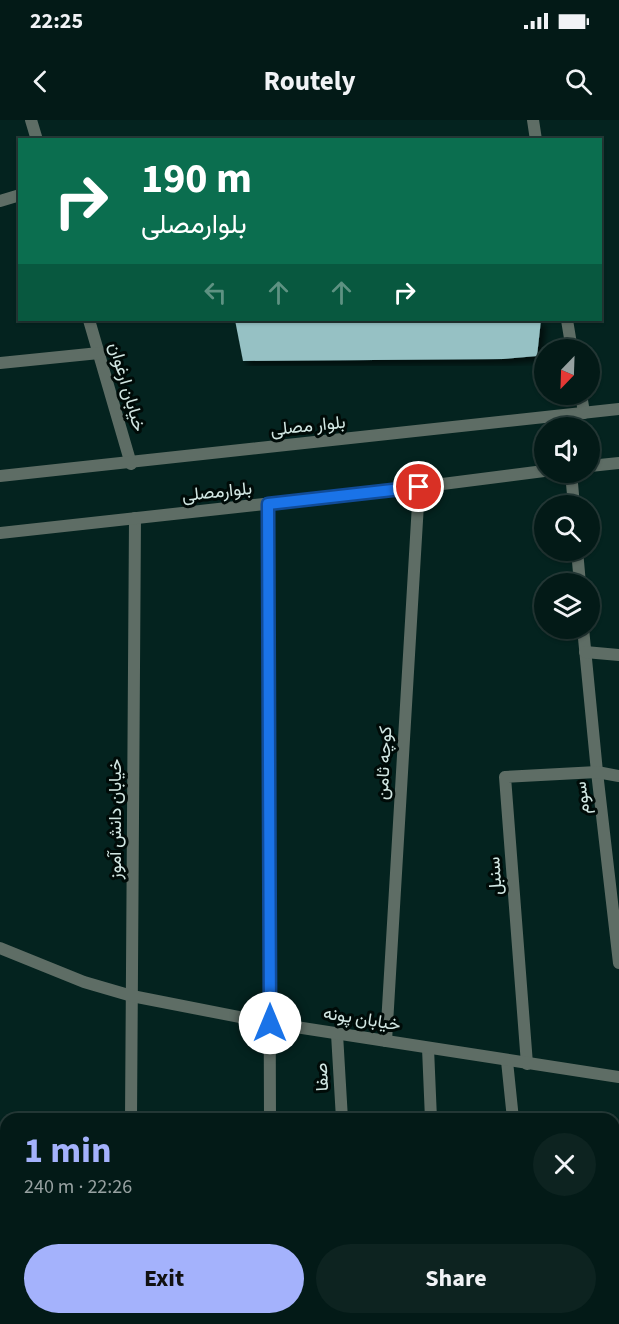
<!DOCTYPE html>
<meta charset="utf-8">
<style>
:root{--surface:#031a17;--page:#0d2320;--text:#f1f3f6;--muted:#97a1a1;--line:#243836;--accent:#a4b2fc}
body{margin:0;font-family:"Source Sans 3",Vazirmatn,sans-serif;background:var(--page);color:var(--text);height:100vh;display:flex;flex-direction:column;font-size:22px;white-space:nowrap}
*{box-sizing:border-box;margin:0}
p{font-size:20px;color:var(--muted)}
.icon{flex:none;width:33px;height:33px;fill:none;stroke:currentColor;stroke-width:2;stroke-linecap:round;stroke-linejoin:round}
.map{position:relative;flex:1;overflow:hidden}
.details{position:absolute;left:0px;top:993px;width:620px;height:212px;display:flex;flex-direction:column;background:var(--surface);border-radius:18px 18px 0 0;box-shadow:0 2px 4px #0004,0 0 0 2px var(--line)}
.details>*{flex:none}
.hud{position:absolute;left:18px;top:18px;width:584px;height:183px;border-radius:0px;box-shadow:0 2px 4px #0004,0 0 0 2px var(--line);background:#0b6e4f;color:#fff;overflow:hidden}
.needle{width:39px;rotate:203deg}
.controls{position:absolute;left:534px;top:219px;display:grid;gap:12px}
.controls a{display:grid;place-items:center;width:66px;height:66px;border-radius:50%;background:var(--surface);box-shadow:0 2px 4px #0004,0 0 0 2px var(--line);font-size:30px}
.pin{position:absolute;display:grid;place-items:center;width:51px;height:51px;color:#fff;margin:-26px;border:3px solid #fff;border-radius:50%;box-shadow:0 2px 6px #0007}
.me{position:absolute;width:66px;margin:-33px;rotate:0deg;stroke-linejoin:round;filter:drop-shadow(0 0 4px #0008)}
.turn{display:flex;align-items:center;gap:21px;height:126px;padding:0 24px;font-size:27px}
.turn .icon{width:78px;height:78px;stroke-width:2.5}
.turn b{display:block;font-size:42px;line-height:51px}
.lanes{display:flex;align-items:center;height:57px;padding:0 24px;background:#0003;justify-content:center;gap:30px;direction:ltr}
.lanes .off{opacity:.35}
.round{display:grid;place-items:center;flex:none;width:63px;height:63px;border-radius:32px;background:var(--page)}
.head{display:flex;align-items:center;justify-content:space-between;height:102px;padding:0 24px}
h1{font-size:36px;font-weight:700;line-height:45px;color:var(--accent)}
.primary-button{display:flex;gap:12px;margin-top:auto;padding:12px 24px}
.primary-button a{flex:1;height:69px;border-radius:36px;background:var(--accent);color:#111;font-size:24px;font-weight:700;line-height:69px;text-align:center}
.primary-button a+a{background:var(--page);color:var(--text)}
.status{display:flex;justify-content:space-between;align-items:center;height:42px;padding:0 30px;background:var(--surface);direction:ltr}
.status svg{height:16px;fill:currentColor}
header{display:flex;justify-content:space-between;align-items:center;height:78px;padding:0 24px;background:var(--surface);font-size:27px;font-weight:700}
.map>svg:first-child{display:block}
</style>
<div class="status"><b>22:25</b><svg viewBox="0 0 49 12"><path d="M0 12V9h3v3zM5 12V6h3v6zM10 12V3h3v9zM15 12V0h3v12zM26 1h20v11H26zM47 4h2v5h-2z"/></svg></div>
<header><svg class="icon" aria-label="back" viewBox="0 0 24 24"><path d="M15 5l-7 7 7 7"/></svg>Routely<svg class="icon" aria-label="search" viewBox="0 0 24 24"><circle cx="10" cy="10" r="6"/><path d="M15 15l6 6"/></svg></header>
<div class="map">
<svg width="619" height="1204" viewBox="0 0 619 1204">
<defs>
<filter id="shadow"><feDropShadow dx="5" dy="5" stdDeviation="3" flood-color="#0009"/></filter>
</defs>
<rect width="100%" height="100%" fill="#04231f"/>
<polygon fill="#96c1c4" filter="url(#shadow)" points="235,200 541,200 537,236 503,239 243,241"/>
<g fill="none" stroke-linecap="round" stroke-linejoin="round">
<g stroke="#5e6d65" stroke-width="12">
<polyline points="31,0 37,20"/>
<polyline points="533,0 536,20"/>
<polyline points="0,81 20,75"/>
<polyline points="89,200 131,344"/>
<polyline points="567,200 572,230"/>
<polyline points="0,243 99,233"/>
<polyline points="581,274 584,293"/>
<polyline points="571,352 574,386"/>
<polyline points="268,384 270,999"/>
<polyline points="577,430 580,464"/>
<polyline points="583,508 597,652 619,843"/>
<polyline points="585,532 619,535"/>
<polyline points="337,914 342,999"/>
<polyline points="386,921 419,367"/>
<polyline points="428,928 431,999"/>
<polyline points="507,941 513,999"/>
<polyline points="527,944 505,657 597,652 619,656"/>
<polyline points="131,999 135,398"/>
<polyline points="614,1169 619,1169"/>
<polyline points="271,1198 271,1204"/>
<polyline points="531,1198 531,1204"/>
<polyline points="129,1204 129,1198"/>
</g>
<g stroke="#5e6d65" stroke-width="12">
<polyline points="590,346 619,343"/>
<polyline points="0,356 619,289"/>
<polyline points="0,413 419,367 544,351"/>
<polyline points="0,828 84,862 132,876 270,903 619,957"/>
</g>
</g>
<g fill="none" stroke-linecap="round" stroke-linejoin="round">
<g stroke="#114b97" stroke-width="15">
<polyline id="route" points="270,903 268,384 419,367"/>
</g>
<use href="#route" stroke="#1a73e8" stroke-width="10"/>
</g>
<g text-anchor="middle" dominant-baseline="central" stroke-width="6" stroke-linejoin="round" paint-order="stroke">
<g font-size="18" fill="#d2e7e3" stroke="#000b08">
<text transform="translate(127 267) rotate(74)">خیابان ارغوان</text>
<text transform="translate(308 306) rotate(-6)">بلوار مصلی</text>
<text transform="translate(217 372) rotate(-6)">بلوارمصلی</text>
<text transform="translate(384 643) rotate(-87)">کوچه ثامن</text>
<text transform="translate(582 678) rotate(-97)">سوم</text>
<text transform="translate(115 699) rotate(-90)">خیابان دانش آموز</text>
<text transform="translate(495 756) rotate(-94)">سنبل</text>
<text transform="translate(362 899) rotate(9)">خیابان پونه</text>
<text transform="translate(322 957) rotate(-93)">صفا</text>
</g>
</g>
</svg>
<div class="controls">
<a><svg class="needle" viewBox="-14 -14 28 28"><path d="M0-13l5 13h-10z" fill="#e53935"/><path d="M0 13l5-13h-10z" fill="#97a1a1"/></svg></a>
<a><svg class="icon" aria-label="sound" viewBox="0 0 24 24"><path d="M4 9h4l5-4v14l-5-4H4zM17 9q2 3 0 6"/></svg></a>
<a><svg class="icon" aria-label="search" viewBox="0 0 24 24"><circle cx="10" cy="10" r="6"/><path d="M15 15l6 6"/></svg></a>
<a><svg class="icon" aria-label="layers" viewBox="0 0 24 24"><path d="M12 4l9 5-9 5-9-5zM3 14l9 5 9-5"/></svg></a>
</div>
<div class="pin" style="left:419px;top:367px;background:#d93025"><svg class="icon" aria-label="arrive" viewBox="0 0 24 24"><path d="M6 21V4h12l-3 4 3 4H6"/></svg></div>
<svg class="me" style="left:270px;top:903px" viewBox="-20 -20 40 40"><circle r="19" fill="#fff"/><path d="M0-13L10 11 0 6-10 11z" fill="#1a73e8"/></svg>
<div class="hud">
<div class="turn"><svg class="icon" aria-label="right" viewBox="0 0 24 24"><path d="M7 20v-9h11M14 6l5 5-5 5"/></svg><div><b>190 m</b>بلوارمصلی</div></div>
<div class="lanes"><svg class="icon off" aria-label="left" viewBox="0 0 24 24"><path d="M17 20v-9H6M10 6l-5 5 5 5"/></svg><svg class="icon off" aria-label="ahead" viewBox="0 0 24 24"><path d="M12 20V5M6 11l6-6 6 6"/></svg><svg class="icon off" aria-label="ahead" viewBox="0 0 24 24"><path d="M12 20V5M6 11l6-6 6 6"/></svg><svg class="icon" aria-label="right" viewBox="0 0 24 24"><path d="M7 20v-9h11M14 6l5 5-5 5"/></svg></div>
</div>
<section class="details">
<div class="head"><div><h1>1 min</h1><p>240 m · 22:26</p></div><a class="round"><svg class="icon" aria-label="close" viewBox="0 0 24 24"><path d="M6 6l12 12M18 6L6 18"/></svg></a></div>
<div class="primary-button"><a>Exit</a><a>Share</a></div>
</section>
</div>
